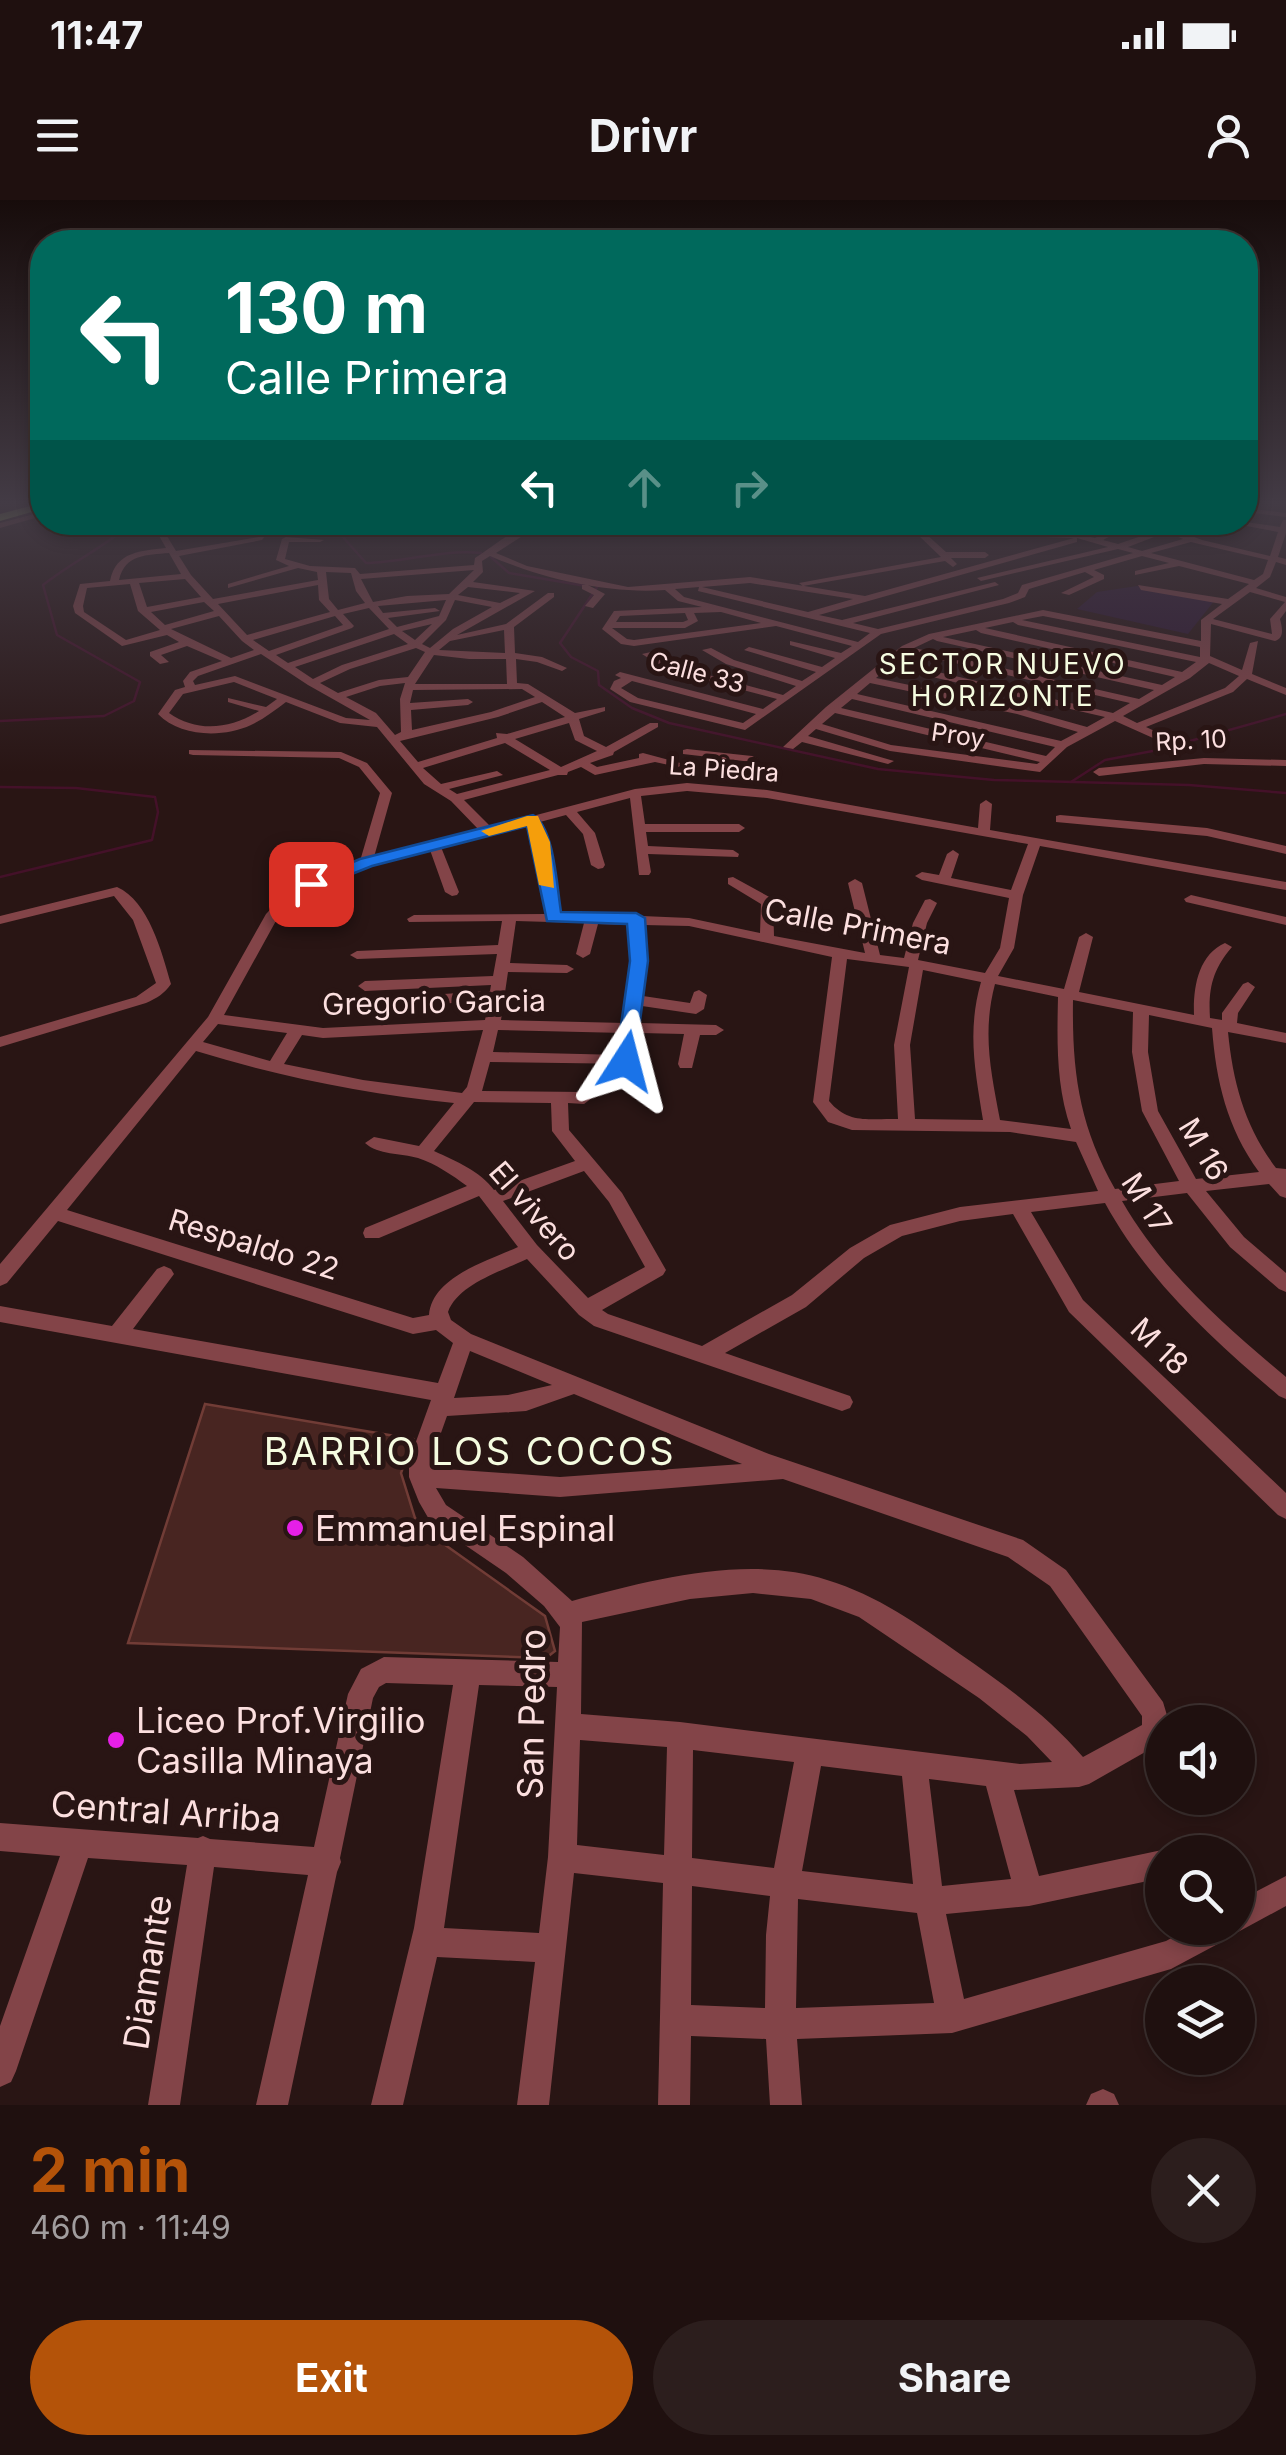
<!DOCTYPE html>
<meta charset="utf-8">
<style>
:root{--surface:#1f100f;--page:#2c1e1d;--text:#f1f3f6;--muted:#a19d9e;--line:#3c302f;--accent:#b45309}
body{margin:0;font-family:Inter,sans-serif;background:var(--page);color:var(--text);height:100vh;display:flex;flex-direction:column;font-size:38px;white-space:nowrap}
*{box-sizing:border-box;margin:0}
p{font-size:32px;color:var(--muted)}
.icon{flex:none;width:55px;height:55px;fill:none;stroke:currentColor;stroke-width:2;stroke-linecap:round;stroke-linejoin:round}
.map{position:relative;height:1905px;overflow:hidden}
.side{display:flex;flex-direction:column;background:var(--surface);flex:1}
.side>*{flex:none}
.hud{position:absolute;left:30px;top:30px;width:1228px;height:305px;border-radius:40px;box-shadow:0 5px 15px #0003,0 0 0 2px var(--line);background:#00695c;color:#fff;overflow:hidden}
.tools{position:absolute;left:1145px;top:1505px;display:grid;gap:20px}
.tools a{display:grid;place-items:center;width:110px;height:110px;border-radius:50%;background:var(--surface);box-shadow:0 5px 15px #0003,0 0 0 2px var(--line);font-size:50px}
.pin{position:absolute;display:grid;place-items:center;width:85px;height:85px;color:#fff;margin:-42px;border-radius:20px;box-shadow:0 5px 15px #0006}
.me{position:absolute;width:110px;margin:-55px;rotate:9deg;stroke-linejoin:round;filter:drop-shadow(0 0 8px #0008)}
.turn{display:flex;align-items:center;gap:35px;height:210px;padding:0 30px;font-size:45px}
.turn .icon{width:130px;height:130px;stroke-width:2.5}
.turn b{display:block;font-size:70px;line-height:85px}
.lanes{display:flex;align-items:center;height:95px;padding:0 30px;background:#0003;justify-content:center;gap:50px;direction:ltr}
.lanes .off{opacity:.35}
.round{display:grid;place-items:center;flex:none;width:105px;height:105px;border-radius:52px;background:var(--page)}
.head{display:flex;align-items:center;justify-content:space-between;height:170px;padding:0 30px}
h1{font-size:60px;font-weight:700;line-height:75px;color:var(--accent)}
.button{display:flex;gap:20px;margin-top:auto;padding:20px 30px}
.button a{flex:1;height:115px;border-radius:60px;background:var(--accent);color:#fff;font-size:40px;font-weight:700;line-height:115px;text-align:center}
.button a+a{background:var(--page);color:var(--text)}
.status{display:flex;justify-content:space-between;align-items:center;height:70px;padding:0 50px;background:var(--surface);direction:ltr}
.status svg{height:28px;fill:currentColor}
header{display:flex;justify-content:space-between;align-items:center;height:130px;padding:0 30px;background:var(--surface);font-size:45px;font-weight:700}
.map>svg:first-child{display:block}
</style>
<div class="status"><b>11:47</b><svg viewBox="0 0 49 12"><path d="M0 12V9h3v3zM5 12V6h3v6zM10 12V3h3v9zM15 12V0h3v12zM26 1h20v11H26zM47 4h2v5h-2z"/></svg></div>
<header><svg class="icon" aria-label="menu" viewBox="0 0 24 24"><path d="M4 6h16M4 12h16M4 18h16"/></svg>Drivr<svg class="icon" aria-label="person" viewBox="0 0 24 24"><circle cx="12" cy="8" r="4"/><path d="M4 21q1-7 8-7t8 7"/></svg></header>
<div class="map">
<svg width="1286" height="1905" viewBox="0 0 1286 1905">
<rect width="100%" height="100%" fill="#291514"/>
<polygon fill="#2e1732" points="1137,386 1215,400 1188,434 1077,409 1097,392"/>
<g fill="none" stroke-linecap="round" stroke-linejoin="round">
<g stroke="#441129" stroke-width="2.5">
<path d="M247 322 238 327C271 336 302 319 334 327L366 363C404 362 443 349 481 353"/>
<polyline points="491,357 509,373 586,386"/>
<polyline points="599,384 560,443 571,457 598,471 599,485 632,508 669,523 878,569 994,580 1189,585 1286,593"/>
<path d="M0 521 104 516 134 501 140 482 57 435 43 385C72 362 105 347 133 322"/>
<polyline points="1071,582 1105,560 1158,550 1286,514"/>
<polyline points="0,587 76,588 155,597 158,612 152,640 0,677"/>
</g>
</g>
<polygon fill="#482521" stroke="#713c36" stroke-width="2.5" points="205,1204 413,1239 401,1273 415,1318 434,1337 545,1416 555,1451 546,1458 128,1443"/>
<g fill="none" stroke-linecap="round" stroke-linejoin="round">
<g fill="#834448" fill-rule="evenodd">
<polygon points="1245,308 1286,313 1286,317 1245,312"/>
<polygon points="42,312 42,316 0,328 0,323"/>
<path d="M1283 320H1286V333L1278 357 1286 359V365L1276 362 1270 377 1256 388 1286 397V411L1280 419C1282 427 1285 438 1275 441L1211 424 1210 456 1242 470 1250 443 1258 441 1252 474 1286 488V495L1247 479 1233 492 1146 527 1161 534V538H1153L1115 521 1067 547 1040 572 890 551 816 529 808 536 894 561 888 564 802 542 793 549 783 547 826 507 902 446 929 434 1043 410 1201 441V420L1222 404 1141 390 1138 385 1228 399 1249 384 1179 366 1135 375V371L1169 363 1142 356 1094 370 1104 375V379L1069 395 1061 393 1094 377 1085 372 1029 389 1025 397 1009 403 881 434 745 530 630 502 610 489 614 481 621 478 615 475 620 472 763 509 777 499 667 470 642 454 651 452 675 466 783 495 796 486 726 464 702 450 711 448 734 460 802 481 816 472 744 450 749 447 822 467 835 458 790 445V441L841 453 852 446 776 426 634 446 621 444 602 429 614 411 702 407 678 401 665 390C607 394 543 379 490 356L482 361 483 372 473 382 535 391 457 435 506 424 548 393H554V397L514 427 515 453 542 457 567 468 562 471 537 462 516 459 517 483 528 484 575 513 605 507V511L579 519 584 536 606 547 650 523H658V527L614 552 613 555 590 563 597 567 639 558V554L643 553 684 564 678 567 655 562 595 575 581 567 568 572 567 575H558L464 600 491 627 635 589 687 583 767 590 978 628 980 604 986 600 992 604 990 630 1286 682V690L1040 646 1023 695 1014 748 998 776 1064 789 1079 737 1086 733 1093 737 1079 792 1194 815C1193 788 1198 755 1225 743L1232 747C1213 769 1208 788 1210 818L1222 820V813L1243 784 1248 782 1255 787 1238 813 1237 823 1286 833V843L1228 832C1233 883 1245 927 1276 968L1286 969V998L1280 996 1269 984 1206 991 1244 1037 1286 1073V1092L1279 1089 1230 1047 1187 993 1122 1001C1162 1071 1225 1126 1286 1177V1199L1279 1196C1213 1140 1147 1080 1105 1003L1031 1012 1083 1100 1286 1293V1319L1278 1315 1069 1112 1013 1014 960 1021 902 1036 864 1058 806 1107 725 1153 850 1196 853 1202 850 1208 842 1211 594 1126 579 1115 527 1059C502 1071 458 1084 448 1112L451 1120 471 1134 769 1254 1023 1340 1066 1370 1163 1502 1169 1522H1162L1161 1543 1089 1584 1079 1587 1014 1590 1039 1676 1162 1650 1168 1652H1162V1678L1029 1706 946 1714 964 1799 1166 1741 1190 1728H1238V1701L1286 1676V1706L1238 1732 1233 1729 1229 1738 1171 1769 952 1833 797 1839 802 1905H770L766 1839 691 1836 690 1905H658L663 1683 574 1673 549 1905H517L535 1762 437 1757 403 1905H371L414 1728 453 1485 386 1483 379 1487 373 1498 340 1658 341 1662 337 1672 288 1905H256L308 1675 214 1667 180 1905H148L187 1665 88 1658 16 1871 11 1882 0 1887V1826L60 1656 0 1651V1623L198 1638 203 1636 210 1639 314 1647 348 1494 361 1469 384 1457 558 1462 560 1427 544 1406 506 1373 430 1321 419 1302 409 1277V1261L431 1200 0 1122V1106L112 1126 157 1069 164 1066 171 1069 174 1074 133 1129 438 1183 453 1143 436 1130 413 1134 58 1021 7 1083 0 1086V1064L208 817 266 714 288 691 360 661 380 593 359 567 339 558 193 555 189 554V550L341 552 367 563 392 593 374 657 479 630 451 601 424 584 377 527 340 523 286 502C275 510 264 519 251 525 223 538 180 537 158 514L175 490 185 487 183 481 190 472 222 461 187 446 161 455 169 462 160 464 150 456V452L179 442 167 435 122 446 75 413 73 406 80 384 110 381C116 351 141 351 166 348L158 334 157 322H165L166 331 211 322H230L167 336 176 351 265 336 262 340 179 356 191 375 213 399 318 380 317 372 298 368 228 388V384L289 366 276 360 282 339 286 337 324 340 320 342H289L285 359 310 366 355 368 360 374 474 365 475 358C494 346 521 322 544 322L496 353 527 366 628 387 750 377 865 396 1074 338 925 333 946 352H985L989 355 985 358H951L957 364 953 367 945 361 803 386 799 383 941 357 915 332 895 322H907L919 328 1070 332 1095 338 1126 322H1137L1103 340 1118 344 1159 330 1143 322H1156L1202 340 1270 356 1278 332 1225 322H1245L1280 327ZM1167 332 1183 339 1142 351 1128 347ZM1077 338 1108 347 977 378 981 381 1118 349 1133 353 1022 385 1018 393 1003 399 878 429 853 423 999 385 995 382 842 420 819 415 1077 342ZM1191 342 1199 344 1268 360 1263 374 1254 380 1151 353ZM169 353 181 374 119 380C125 354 147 355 169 353ZM474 370 449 394 407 396 373 402 361 379ZM326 372 351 373 356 391 365 403 338 410 329 399ZM185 379 201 397 147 407 139 383ZM750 383 853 399 808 412 702 387ZM130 384 138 411 160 430 126 440 84 412 83 406 87 388ZM318 385 319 400 330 412 247 435 218 404ZM468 387 520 393 500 403 458 395ZM699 387 698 391 870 433 858 442 684 397 675 389ZM1250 392 1285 402 1270 419 1272 434 1213 419ZM446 400 439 416 397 427 388 418 440 411 435 408 383 413 378 406ZM455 400 492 407 453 429 430 448 422 444 446 420ZM204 402 214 411 165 425 151 412ZM369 408 389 429 288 463 276 455 352 428 354 426 343 414ZM721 412 761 423 634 440 627 439 612 428H685L698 421 694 413ZM685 413 688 420 683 422H616L620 416ZM219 416 242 441 254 450 231 458 171 429ZM335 416 343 425 269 451 253 440ZM1043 416 1200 447V457L1022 420ZM1013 422 1018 425 1196 462 1182 472 985 428ZM432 424 415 440 402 431ZM504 430 505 453 439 450 450 441ZM976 430 981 433 1175 477 1162 485 943 437ZM394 434 408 444 342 465 313 479 295 467ZM933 439 937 441 1154 490 1139 499 914 448ZM416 448 425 452 408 477 379 480 338 493 320 483 350 469ZM906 452 1130 503 1113 513 895 462ZM261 454 308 485 370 520 346 518 235 476 195 485 193 481 198 476ZM434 455 469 459H506L507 484H415ZM1209 463 1239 476 1225 488 1137 523 1123 516 1190 478ZM889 467 1105 517 1087 527 1019 508 876 478ZM632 481 756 514 743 523 638 498 621 488ZM234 482 277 499 266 507 228 498V502L259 511C231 529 197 533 169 513L183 494ZM405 483 400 499 401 532 395 535 376 513 346 497 380 486ZM870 483 1017 514 1078 532 1061 541 857 494ZM522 489 535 497 491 512 412 530 411 510 468 505 473 502 468 499 410 503 413 490ZM852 499 1055 547 1046 556 841 508ZM542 502 565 517 507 534 496 533 497 538 418 562 400 541 498 517ZM835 513 1040 562 1037 564 891 545 822 524ZM569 523 575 540 597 551 561 567 515 539ZM505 543 550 570 457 594 449 589 503 575 497 571 441 584 423 568ZM687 591 767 598 1028 644 1011 690 951 678 959 654 953 650 947 654 939 675 922 672 915 676 922 680 1009 698 1000 748 985 773 918 760 927 723 937 703 930 699 925 700 913 723 904 758 880 755 862 683 855 679 848 683 865 753 774 736 773 699 733 677 728 678V684L761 704 760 733 689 718 642 716 636 714 630 716 560 714 547 642 540 622 566 615 583 634 591 665 598 669 603 668 605 665 595 633 577 612 630 598 639 675H649L651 672 648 654 738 657 739 654 733 650 648 646 646 632H739L745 628 739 624H645L641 596ZM528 625 535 642 546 714 414 715 407 719 409 722 502 721 498 745 357 751 350 755 357 759 497 754 493 776 365 781 358 786 365 791 491 785 490 791 428 795 420 800 428 805 489 800 485 820 323 828 224 815 277 719 298 697 371 666 430 650 445 692 452 696 457 695 459 692 441 647ZM516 721 584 723 576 754 583 758 590 754 598 724 629 725 632 761 625 823 501 820 508 772 567 773 574 769 567 765 510 763ZM644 725 689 726 832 757 813 902 828 922 852 930 1010 932 1076 942 1098 991 960 1007 890 1025 850 1048 792 1095 702 1146 608 1114 602 1110 663 1075 666 1070 622 993 569 930 568 903 584 904 592 898 584 892 482 891 490 862 635 864 640 833 684 834 678 864 680 868H692L700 835H716L724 830 716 825 640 823 642 806 696 814 704 809 707 795 699 790 694 792 690 803 643 796 646 761ZM847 759 909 767 894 845 898 919C869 918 849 925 829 901ZM923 770 981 782C967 831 975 870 983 920L915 919 910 845ZM995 784 1058 797C1057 842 1056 886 1071 929L1000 920C991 872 982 833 995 784ZM1073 800 1133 812 1132 852 1142 911 1179 981 1115 989C1079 925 1072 872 1073 800ZM1149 815 1212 828C1216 881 1227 928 1259 972L1196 979 1158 911 1148 852ZM218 824 287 833 270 861 203 842ZM483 830 467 887 462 893 363 880 284 864 302 835 323 838ZM498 830 624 833 622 855 493 852ZM196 851C280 877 366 894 454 903L419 946 374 937 365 943C378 955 401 953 418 958 436 964 452 975 467 986L365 1028 363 1033 365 1038H379L479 996 518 1047C487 1061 432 1077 429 1115L413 1118 67 1010ZM474 902 551 903 552 931 575 961 494 990C480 971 456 961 434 951ZM584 971 609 1002 645 1067 588 1098 537 1045 503 1001ZM470 1151 552 1185 508 1195 454 1198ZM574 1194 742 1264 560 1277 431 1268V1261L447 1216 526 1211ZM783 1279 1008 1357 1050 1386 1142 1516V1525L1083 1557C1048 1516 1005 1485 960 1454 919 1425 877 1395 827 1380 746 1354 652 1380 572 1401L523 1357 446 1305 436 1288 560 1297ZM753 1393 811 1399 859 1417 979 1498 1027 1536 1052 1562 1020 1564 680 1522 581 1514 582 1422 690 1399ZM479 1485 557 1487 548 1657 539 1733 444 1728ZM580 1540 667 1547 664 1655 577 1645ZM693 1550 794 1562 774 1668 692 1658ZM821 1566 902 1576 913 1684 802 1671ZM929 1579 986 1586 1011 1679 942 1686ZM692 1686 770 1696 766 1735 765 1808 691 1805ZM798 1699 917 1713 934 1803 796 1808Z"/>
<polygon points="582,385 588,385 605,394 593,408 585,406 594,395 582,389"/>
<polygon points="687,549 752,556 758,559 752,562 683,554 683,550"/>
<polygon points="1204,558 1286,560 1286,566 1204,564 1099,576 1093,572 1099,568"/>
<polygon points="1060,615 1207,628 1286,646 1286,654 1207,636 1056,622 1056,616"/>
<path d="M117 687C149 701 162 753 171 784 164 794 157 798 146 803L0 847V837L136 797 156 783 133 720 114 696 0 724V716Z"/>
<polygon points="1191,695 1286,717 1286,725 1186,702 1184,699"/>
<polygon points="1103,1889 1114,1894 1119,1905 1086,1905 1091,1894"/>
</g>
<polygon fill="#b6ef66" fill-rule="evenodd" points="34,305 42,305 42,309 0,321 0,314"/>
</g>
<linearGradient id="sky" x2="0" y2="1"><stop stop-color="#170c0b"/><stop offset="0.53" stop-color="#433b45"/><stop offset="1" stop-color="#433b45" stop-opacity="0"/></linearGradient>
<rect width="1286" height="572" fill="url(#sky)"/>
<path fill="#1a73e8" stroke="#114b97" stroke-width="2.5" d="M533 615C554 626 557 688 561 712L636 713 645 718 648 761 634 866H619L616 861 630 761 627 724 547 721 527 626 372 666 317 688 302 684 360 659Z"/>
<polygon fill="#f59e0b" points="527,616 538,616 550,642 554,688 539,685 527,626 489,636 481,631"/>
<g fill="#e61fe7" stroke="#291514" stroke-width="4">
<circle cx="295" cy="1328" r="10"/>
<circle cx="116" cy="1540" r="10"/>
</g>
<g text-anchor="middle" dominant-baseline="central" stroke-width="10" stroke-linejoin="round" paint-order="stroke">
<g font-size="25" fill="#fcdfdf" stroke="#291514">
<text transform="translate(697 472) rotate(15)">Calle 33</text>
<text transform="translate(958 535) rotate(8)">Proy</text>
<text transform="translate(1191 540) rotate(-3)">Rp. 10</text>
<text transform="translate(724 569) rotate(4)">La Piedra</text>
</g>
<g font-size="28" letter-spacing="2.5" fill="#f5fce0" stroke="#291514">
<text x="1003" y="464">SECTOR NUEVO<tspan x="1003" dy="32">HORIZONTE</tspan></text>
</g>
<g font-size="30" fill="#fcdfdf" stroke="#291514">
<text transform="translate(858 726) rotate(11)">Calle Primera</text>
<text transform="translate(434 802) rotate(-1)">Gregorio Garcia</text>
<text transform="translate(1204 949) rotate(59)">M 16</text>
<text transform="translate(1147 1003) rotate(57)">M 17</text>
<text transform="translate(535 1011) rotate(49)">El vivero</text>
<text transform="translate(254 1044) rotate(17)">Respaldo 22</text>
<text transform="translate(1160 1146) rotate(44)">M 18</text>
</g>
<g font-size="35" fill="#fcdfdf" stroke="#291514" text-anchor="start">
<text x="315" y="1328">Emmanuel Espinal</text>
<text x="136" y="1520">Liceo Prof.Virgilio<tspan x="136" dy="40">Casilla Minaya</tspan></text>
</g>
<g font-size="35" fill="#fcdfdf" stroke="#291514">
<text transform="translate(531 1514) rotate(-89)">San Pedro</text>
<text transform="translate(166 1611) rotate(4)">Central Arriba</text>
<text transform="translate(147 1772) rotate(-81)">Diamante</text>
</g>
<g font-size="38" letter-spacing="2.5" fill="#f5fce0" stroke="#291514">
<text x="470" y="1251">BARRIO LOS COCOS</text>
</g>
</g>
</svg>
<div class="tools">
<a><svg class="icon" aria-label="sound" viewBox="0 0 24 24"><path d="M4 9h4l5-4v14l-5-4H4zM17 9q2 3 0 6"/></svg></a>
<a><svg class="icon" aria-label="search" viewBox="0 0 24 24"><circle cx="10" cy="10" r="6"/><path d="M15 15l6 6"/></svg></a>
<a><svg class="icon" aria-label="layers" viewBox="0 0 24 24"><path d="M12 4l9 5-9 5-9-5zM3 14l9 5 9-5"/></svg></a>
</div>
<div class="pin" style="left:311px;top:684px;background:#d93025"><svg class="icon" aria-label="arrive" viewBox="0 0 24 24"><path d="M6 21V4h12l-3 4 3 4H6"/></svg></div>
<svg class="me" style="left:626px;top:861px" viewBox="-20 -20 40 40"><path d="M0-17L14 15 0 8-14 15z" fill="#1a73e8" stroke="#fff" stroke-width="4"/></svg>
<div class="hud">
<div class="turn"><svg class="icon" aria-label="left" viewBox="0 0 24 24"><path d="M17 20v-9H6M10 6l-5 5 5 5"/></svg><div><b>130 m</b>Calle Primera</div></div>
<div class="lanes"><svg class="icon" aria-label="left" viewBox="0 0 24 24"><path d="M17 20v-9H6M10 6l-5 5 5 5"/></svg><svg class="icon off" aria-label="ahead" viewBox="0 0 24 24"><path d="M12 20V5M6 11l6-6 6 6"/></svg><svg class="icon off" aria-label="right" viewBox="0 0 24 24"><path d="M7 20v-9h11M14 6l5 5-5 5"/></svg></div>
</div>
</div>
<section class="side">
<div class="head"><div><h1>2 min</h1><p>460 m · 11:49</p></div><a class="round"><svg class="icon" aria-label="close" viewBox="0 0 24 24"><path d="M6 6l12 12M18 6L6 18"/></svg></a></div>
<div class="button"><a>Exit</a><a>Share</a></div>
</section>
